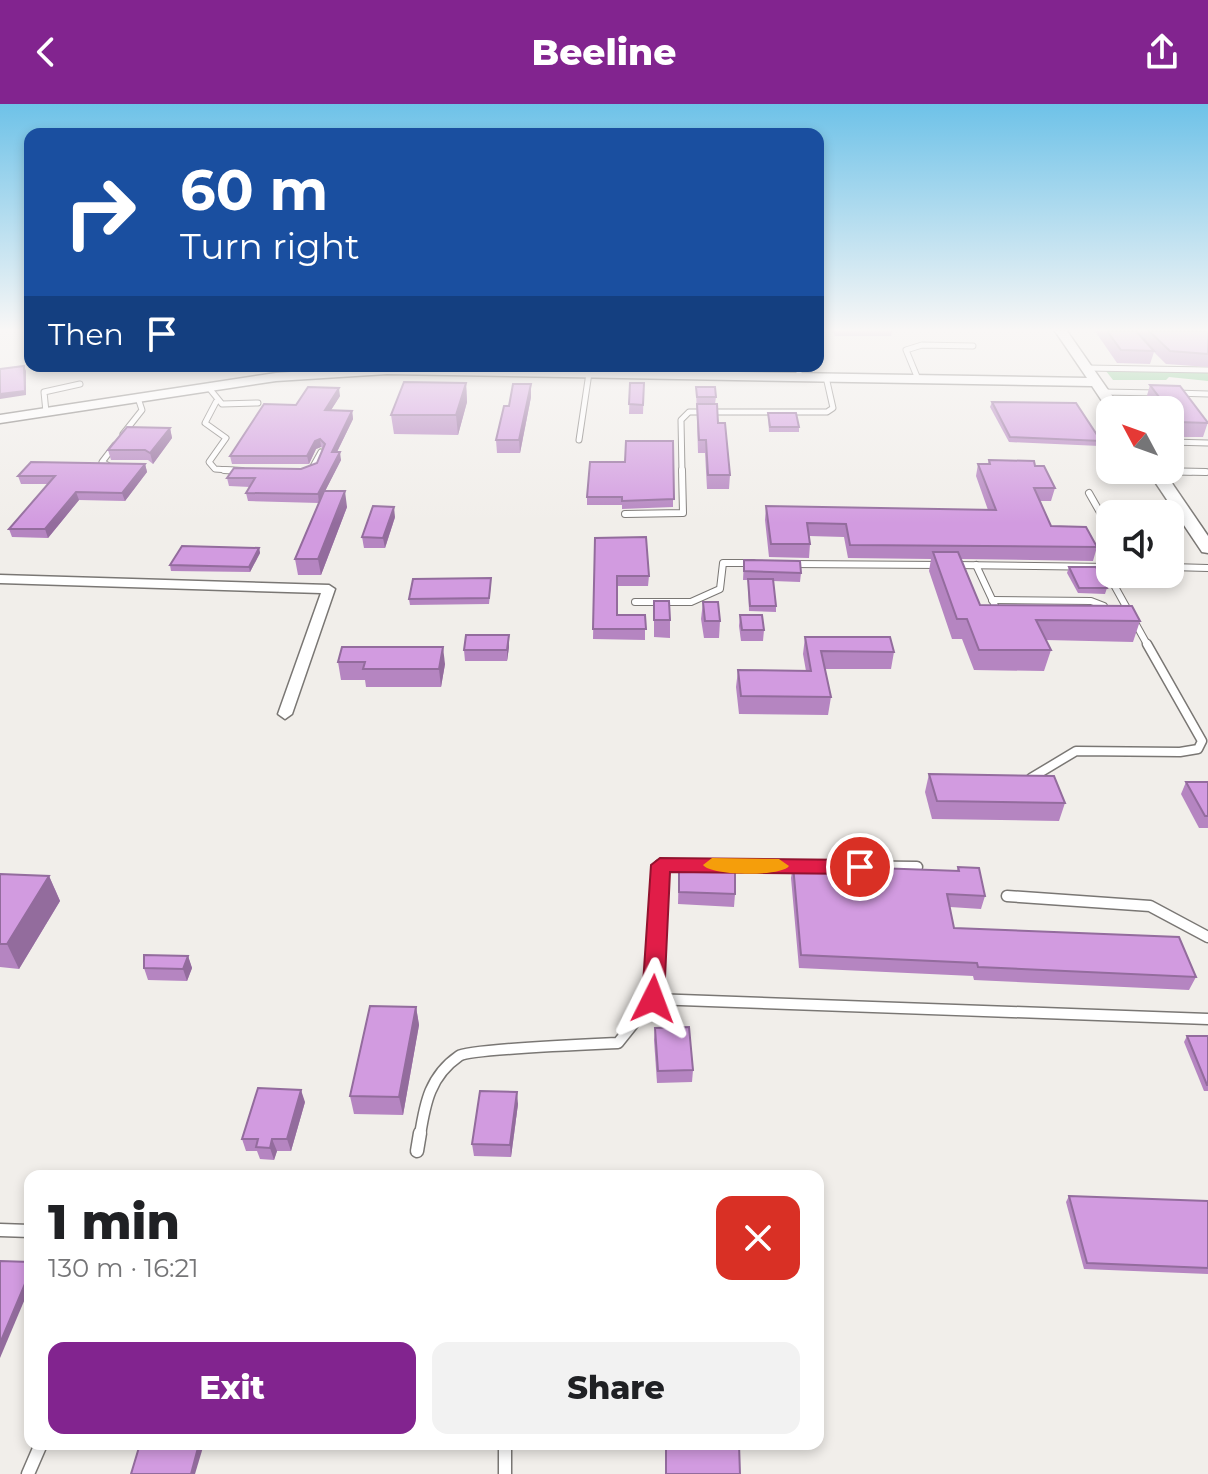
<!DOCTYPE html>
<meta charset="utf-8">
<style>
:root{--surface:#fff;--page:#f2f2f2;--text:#202124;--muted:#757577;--accent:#82248f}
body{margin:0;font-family:Montserrat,sans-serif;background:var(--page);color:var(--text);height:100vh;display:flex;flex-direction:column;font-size:30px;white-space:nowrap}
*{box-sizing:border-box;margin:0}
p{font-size:26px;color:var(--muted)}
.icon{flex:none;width:44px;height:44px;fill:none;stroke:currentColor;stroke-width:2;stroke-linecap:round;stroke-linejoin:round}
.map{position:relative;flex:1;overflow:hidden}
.side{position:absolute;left:24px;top:1066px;width:800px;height:280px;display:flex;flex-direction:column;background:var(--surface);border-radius:16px;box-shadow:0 4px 12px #0003}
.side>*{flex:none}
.top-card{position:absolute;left:24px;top:24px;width:800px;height:244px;border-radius:16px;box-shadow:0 4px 12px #0003;background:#1a4fa0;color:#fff;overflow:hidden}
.needle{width:52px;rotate:311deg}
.tools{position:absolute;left:1096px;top:292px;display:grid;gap:16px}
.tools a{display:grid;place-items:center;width:88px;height:88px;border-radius:16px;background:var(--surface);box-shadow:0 4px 12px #0003;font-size:40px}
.pin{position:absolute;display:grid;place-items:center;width:68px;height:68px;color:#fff;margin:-34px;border:4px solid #fff;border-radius:50%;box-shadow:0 2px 8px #0007}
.me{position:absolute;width:88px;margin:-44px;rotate:3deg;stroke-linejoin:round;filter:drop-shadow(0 0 6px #0008)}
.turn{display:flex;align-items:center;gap:28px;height:168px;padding:0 24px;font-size:36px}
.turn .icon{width:104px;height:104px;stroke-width:2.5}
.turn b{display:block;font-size:56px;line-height:68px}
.then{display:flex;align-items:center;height:76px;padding:0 24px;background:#0003;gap:16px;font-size:30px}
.round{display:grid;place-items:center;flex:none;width:84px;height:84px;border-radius:16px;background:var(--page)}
.summary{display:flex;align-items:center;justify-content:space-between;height:136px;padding:0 24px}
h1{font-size:48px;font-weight:800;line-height:60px}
.button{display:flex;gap:16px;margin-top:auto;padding:16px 24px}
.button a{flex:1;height:92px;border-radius:16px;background:var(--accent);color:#fff;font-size:32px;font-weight:800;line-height:92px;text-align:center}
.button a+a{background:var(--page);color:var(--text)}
header{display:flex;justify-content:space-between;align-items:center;height:104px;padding:0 24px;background:var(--accent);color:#fff;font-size:36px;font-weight:800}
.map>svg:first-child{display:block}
</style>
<header><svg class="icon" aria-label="back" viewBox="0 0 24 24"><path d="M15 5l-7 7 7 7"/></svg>Beeline<svg class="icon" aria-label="share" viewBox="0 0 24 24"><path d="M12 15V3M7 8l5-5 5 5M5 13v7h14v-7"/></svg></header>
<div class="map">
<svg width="1208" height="1370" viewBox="0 0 1208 1370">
<rect width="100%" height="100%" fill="#f1eeea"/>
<polygon fill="#80c88b" points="1106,267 1208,268 1208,277 1169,273 1166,276 1113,276"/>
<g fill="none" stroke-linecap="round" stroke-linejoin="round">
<g stroke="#7a7774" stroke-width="7">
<g id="lane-far4">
<polyline points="799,262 799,272"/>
<polyline points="1086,264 1208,266"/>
<polyline points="918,275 906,246 922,241 973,242"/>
<polyline points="209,284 222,300 258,299"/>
<polyline points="1102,288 1158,289"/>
<polyline points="1175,289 1208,290"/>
<polyline points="216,298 205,319 226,334 209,358 215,365 242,367"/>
<polyline points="46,308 44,288 80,280"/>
<polyline points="123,330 142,306 138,294"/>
<polyline points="579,336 589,269"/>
<polyline points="1170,338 1208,339"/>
<polyline points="109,362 102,358 115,341"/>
<polyline points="311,366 321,348"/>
<polyline points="1156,367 1191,368"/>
<polyline points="682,368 681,316 689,308 827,308 833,304 826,273"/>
</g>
</g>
<g stroke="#7a7774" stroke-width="8">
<g id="lane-far3">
<polyline points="224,366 242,367"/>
<polyline points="1156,367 1206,368"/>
<polyline points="1089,389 1110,426"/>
<polyline points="625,410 683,409 682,366"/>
<polyline points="791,460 941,461"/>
<polyline points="955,461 1110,463"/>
<polyline points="976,461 998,508"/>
<polyline points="1104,463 1148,542"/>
<polyline points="1170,463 1208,464"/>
<polyline points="992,496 1091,497 1104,502 1107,509"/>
<polyline points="635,498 691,498 720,485 723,459 753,459"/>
</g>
</g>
<g stroke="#7a7774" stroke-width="11">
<polyline id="lane-far2" points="1031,674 1076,647 1180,648 1198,645 1202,637 1147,540"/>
</g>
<g stroke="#7a7774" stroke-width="13">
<g id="lane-far1">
<polyline points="801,762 660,761 653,895 1208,915"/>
<polyline points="827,762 917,763"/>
<polyline points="1007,792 1150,802 1208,833"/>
<path d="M420 1031C425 999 430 972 459 952 469 945 596 940 618 939L653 895"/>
</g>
</g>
<g stroke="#7a7774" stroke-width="15">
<g id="lane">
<polyline points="417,1047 420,1029"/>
<polyline points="0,1126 30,1127"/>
<polyline points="505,1345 505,1370"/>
<polyline points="28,1370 41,1340"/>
</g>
</g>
<g stroke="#7a7774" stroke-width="3">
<polygon id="street" points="0,471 329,481 335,485 292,610 285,615 278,610 321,489 0,479"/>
</g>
<g stroke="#7a7774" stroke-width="3">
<g id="secondary">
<polygon points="1055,227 1067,227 1122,306 1110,306 1110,309 1092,282 387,270 276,277 0,319 0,311 276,269 387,262 1087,274"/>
<polygon points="1147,366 1163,366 1208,432 1208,449 1202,448"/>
</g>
</g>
<use href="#lane-far4" stroke="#fff" stroke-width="5"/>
<use href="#lane-far3" stroke="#fff" stroke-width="6"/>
<use href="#lane-far2" stroke="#fff" stroke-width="8"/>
<use href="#lane-far1" stroke="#fff" stroke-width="10"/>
<use href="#lane" stroke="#fff" stroke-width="12"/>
<use href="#street" fill="#fff" fill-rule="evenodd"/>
<use href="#secondary" fill="#fff" fill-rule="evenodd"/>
<polyline stroke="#676663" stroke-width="3" stroke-dasharray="10 5" stroke-linecap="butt" points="0,267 35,262"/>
</g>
<g fill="#b585c1">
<polygon points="833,227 892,227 891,232 835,232"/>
<polygon points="1095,227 1208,227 1208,263 1166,260 1154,248 1150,260 1117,259"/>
<polygon points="466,279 467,298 458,331 394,330 391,311"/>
<polygon points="630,279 644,279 643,310 629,310"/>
<polygon points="531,280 531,293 520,349 497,349 496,336 509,302"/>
<polygon points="1150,281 1208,318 1203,333 1173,333 1170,329 1170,306 1154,306 1146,295"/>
<polygon points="696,283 716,293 715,300 718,319 730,371 729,385 707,385 705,349 698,349"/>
<polygon points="340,292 331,306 352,307 353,315 337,348 341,356 325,387 347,403 321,471 298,471 295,455 319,399 248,397 246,389 250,383 229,382 227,374 301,365 317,359 323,345 321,343 316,345 309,360 232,360 230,352 296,301"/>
<polygon points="992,298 1101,337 1100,342 1009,338 990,303"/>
<polygon points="768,309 799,323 799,328 769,328"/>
<polygon points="170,324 172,334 153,360 148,356 111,356 108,346"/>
<polygon points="673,337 673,403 622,405 622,401 587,401 587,393 625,358"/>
<polygon points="989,356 1035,362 1055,384 1051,397 1040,397 1051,422 1097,443 1093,457 961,455 980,501 1140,517 1133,538 1046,536 1051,546 1044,567 974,566 962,535 952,535 929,467 931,455 848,454 844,433 809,432 810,440 809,454 769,453 765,416 766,402 988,406 976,372 978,360 988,360"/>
<polygon points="145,360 147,368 125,397 79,396 48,434 12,433 9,425 48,380 21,380 18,372"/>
<polygon points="395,413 385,444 364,444 362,433"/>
<polygon points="595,434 649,472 648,482 617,482 617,511 645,511 645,536 593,535"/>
<polygon points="259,444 260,449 250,468 171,467 170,461"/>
<polygon points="744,456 801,469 800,478 773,477 776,502 776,508 749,507 748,476 743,476"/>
<polygon points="1069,463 1107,484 1105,490 1078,489 1067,469"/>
<polygon points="491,479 489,500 410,501 409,495"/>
<polygon points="654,497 670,516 670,534 654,533"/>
<polygon points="703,498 720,517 719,534 704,534 701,515"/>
<polygon points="740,511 764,526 763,537 741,537 739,522"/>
<polygon points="509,531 509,543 507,557 465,557 464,546"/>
<polygon points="805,533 894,548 891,565 825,565 831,593 828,611 739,610 736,583 738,566 806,567 803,550"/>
<polygon points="338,558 445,560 441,583 366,583 365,576 341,576"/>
<polygon points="929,670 1065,699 1059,717 932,715 925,688"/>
<polygon points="1186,678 1208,678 1208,724 1199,724 1181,690"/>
<polygon points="793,761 957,767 958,763 985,792 981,805 950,803 954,824 1196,873 1189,886 974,876 973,872 799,864 791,774"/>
<polygon points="679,762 735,790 734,803 678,800"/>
<polygon points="0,770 49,772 60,797 19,865 0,863"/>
<polygon points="188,852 192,864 187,877 148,876 144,864"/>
<polygon points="416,903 419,921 403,1011 354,1010 350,992"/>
<polygon points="655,924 693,966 692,978 657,979 654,936"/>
<polygon points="1187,932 1208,932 1208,987 1204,987 1184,938"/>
<polygon points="305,998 291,1047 277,1047 274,1056 260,1055 257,1047 246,1047 242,1035"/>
<polygon points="518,1000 511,1053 474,1052 472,1040"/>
<polygon points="1069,1092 1208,1097 1208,1170 1084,1165 1066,1098"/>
</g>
<g fill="#936c9d">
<polygon points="24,262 26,267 26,291 0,295 0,290"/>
<polygon points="120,262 138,262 120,264"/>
<polygon points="466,279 467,298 458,331 456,311"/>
<polygon points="531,280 531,293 520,349 519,336"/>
<polygon points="339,284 340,292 326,314 325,306"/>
<polygon points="352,307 353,315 333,356 332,348"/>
<polygon points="170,324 172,334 153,360 150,349"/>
<polygon points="320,335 321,343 316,345 309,360 307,352 315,337"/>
<polygon points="340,348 341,356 319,399 318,390"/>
<polygon points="145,360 147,368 125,397 122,389"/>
<polygon points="345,387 347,403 321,471 318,455"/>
<polygon points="76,388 79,396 48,434 45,425"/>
<polygon points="394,403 395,413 385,444 383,434"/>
<polygon points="259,444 260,449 250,468 249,463"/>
<polygon points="509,531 509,543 507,557 507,546"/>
<polygon points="443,543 445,560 441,583 439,565"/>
<polygon points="49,772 60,797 19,865 7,840"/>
<polygon points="188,852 192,864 187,877 183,865"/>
<polygon points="416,903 419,921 403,1011 399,993"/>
<polygon points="301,986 305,998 291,1047 287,1035"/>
<polygon points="517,988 518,1000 511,1053 510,1041"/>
<polygon points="272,1035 277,1047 274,1056 270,1044"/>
<polygon points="30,1168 30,1183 0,1254 0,1239"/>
<polygon points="199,1340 204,1340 195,1370 191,1370"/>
</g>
<g fill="#d29be0" stroke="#936c9d" stroke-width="2">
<polygon points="1107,227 1136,227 1154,247 1121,246"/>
<polygon points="1149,227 1208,227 1208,250 1170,247"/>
<polygon points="24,262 25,287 0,290 0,265"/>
<polygon points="404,278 466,279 456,311 391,311"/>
<polygon points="630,279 644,279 643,301 629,300"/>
<polygon points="513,280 531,280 519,336 496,336 504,302 509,302"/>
<polygon points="1150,281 1180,282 1208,319 1178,318"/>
<polygon points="308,283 339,284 325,306 352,307 332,348 340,348 318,390 246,389 255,374 227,374 234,364 301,365 317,359 325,340 320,335 315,337 307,352 230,352 264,300 296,301"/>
<polygon points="696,283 715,283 716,293 697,293"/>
<polygon points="992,298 1076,299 1101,337 1010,333"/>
<polygon points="697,300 717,300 718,319 725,319 730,371 708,371 706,336 699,336"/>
<polygon points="768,309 796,309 799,323 770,323"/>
<polygon points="127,323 170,324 150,349 145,346 108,346"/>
<polygon points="626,337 673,337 674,395 622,397 622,393 587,393 590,358 625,358"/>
<polygon points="989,356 1034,357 1035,362 1044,362 1055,384 1034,384 1051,422 1086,423 1097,443 850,441 846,420 807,419 810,440 771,440 766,402 996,406 978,360 990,360"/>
<polygon points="31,358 145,360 122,389 76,388 45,425 9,425 55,372 18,372"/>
<polygon points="324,387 345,387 318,455 295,455"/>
<polygon points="373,402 394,403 383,434 362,433"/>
<polygon points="646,433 649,472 617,472 617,511 645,511 646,525 593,525 595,434"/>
<polygon points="182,442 259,444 249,463 170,461"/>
<polygon points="933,448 958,448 980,501 1132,502 1140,517 1036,516 1051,546 979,546 967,515 957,515"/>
<polygon points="744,456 800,457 801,469 744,467"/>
<polygon points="1069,463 1096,463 1107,484 1079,484"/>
<polygon points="491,474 489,494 409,495 413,475"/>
<polygon points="748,475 773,475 776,502 750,502"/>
<polygon points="654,497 669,497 670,516 654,516"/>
<polygon points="703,498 718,498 720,517 705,517"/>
<polygon points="740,511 762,511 764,526 742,526"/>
<polygon points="466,531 509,531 507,546 464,546"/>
<polygon points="805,533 890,533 894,548 821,547 831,593 741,592 738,566 811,567"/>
<polygon points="342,543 443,543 439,565 363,565 365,558 338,558"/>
<polygon points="929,670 1054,672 1065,699 937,697"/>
<polygon points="1186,678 1208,678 1208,712 1205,712"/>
<polygon points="793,761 959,767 958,763 979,764 985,792 947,790 954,824 1179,833 1196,873 978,863 977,859 801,851"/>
<polygon points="679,762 735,765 735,790 679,788"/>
<polygon points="0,770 49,772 7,840 0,840"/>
<polygon points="144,851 188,852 183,865 144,864"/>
<polygon points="370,902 416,903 399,993 350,992"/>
<polygon points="689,923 693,966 658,967 655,924"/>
<polygon points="1187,932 1208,932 1208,981 1207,981"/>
<polygon points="258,984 301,986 287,1035 272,1035 270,1044 256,1043 258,1035 242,1035"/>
<polygon points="480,987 517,988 510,1041 472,1040"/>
<polygon points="1069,1092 1208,1097 1208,1164 1087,1159"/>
<polygon points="0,1157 30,1158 30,1168 0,1239"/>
<polygon points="140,1340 199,1340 191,1370 131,1370"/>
<polygon points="666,1340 739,1340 740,1370 666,1370"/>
</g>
<linearGradient id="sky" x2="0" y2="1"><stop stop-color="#6ec2e8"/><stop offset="0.54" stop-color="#f9f7f6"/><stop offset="1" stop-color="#f9f7f6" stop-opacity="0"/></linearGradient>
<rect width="1208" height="419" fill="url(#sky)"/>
<polygon fill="#e11d48" stroke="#92132f" stroke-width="2" points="660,754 860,756 870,763 860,770 670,768 664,895 660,901 653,904 645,901 642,895 651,761"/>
<path fill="#f59e0b" d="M712 754 779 755 789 762C781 773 711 772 703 761Z"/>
</svg>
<div class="tools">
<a><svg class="needle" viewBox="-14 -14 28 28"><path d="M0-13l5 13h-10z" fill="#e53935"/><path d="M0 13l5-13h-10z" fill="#757577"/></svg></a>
<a><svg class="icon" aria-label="sound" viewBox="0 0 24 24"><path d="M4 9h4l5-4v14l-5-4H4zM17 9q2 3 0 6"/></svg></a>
</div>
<div class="pin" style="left:860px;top:763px;background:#d93025"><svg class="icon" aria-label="arrive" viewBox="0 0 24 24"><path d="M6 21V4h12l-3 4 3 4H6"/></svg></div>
<svg class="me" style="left:653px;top:895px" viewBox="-20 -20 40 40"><path d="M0-17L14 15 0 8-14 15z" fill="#e11d48" stroke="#fff" stroke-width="4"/></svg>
<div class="top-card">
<div class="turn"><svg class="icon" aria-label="right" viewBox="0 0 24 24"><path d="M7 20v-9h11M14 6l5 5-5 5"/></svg><div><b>60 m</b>Turn right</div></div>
<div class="then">Then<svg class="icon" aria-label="arrive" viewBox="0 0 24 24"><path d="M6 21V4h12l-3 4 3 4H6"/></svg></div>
</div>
<section class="side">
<div class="summary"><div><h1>1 min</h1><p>130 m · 16:21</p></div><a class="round" style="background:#d93025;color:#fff"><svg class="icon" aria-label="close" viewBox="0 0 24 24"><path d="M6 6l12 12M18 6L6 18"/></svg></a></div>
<div class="button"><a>Exit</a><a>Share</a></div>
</section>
</div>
